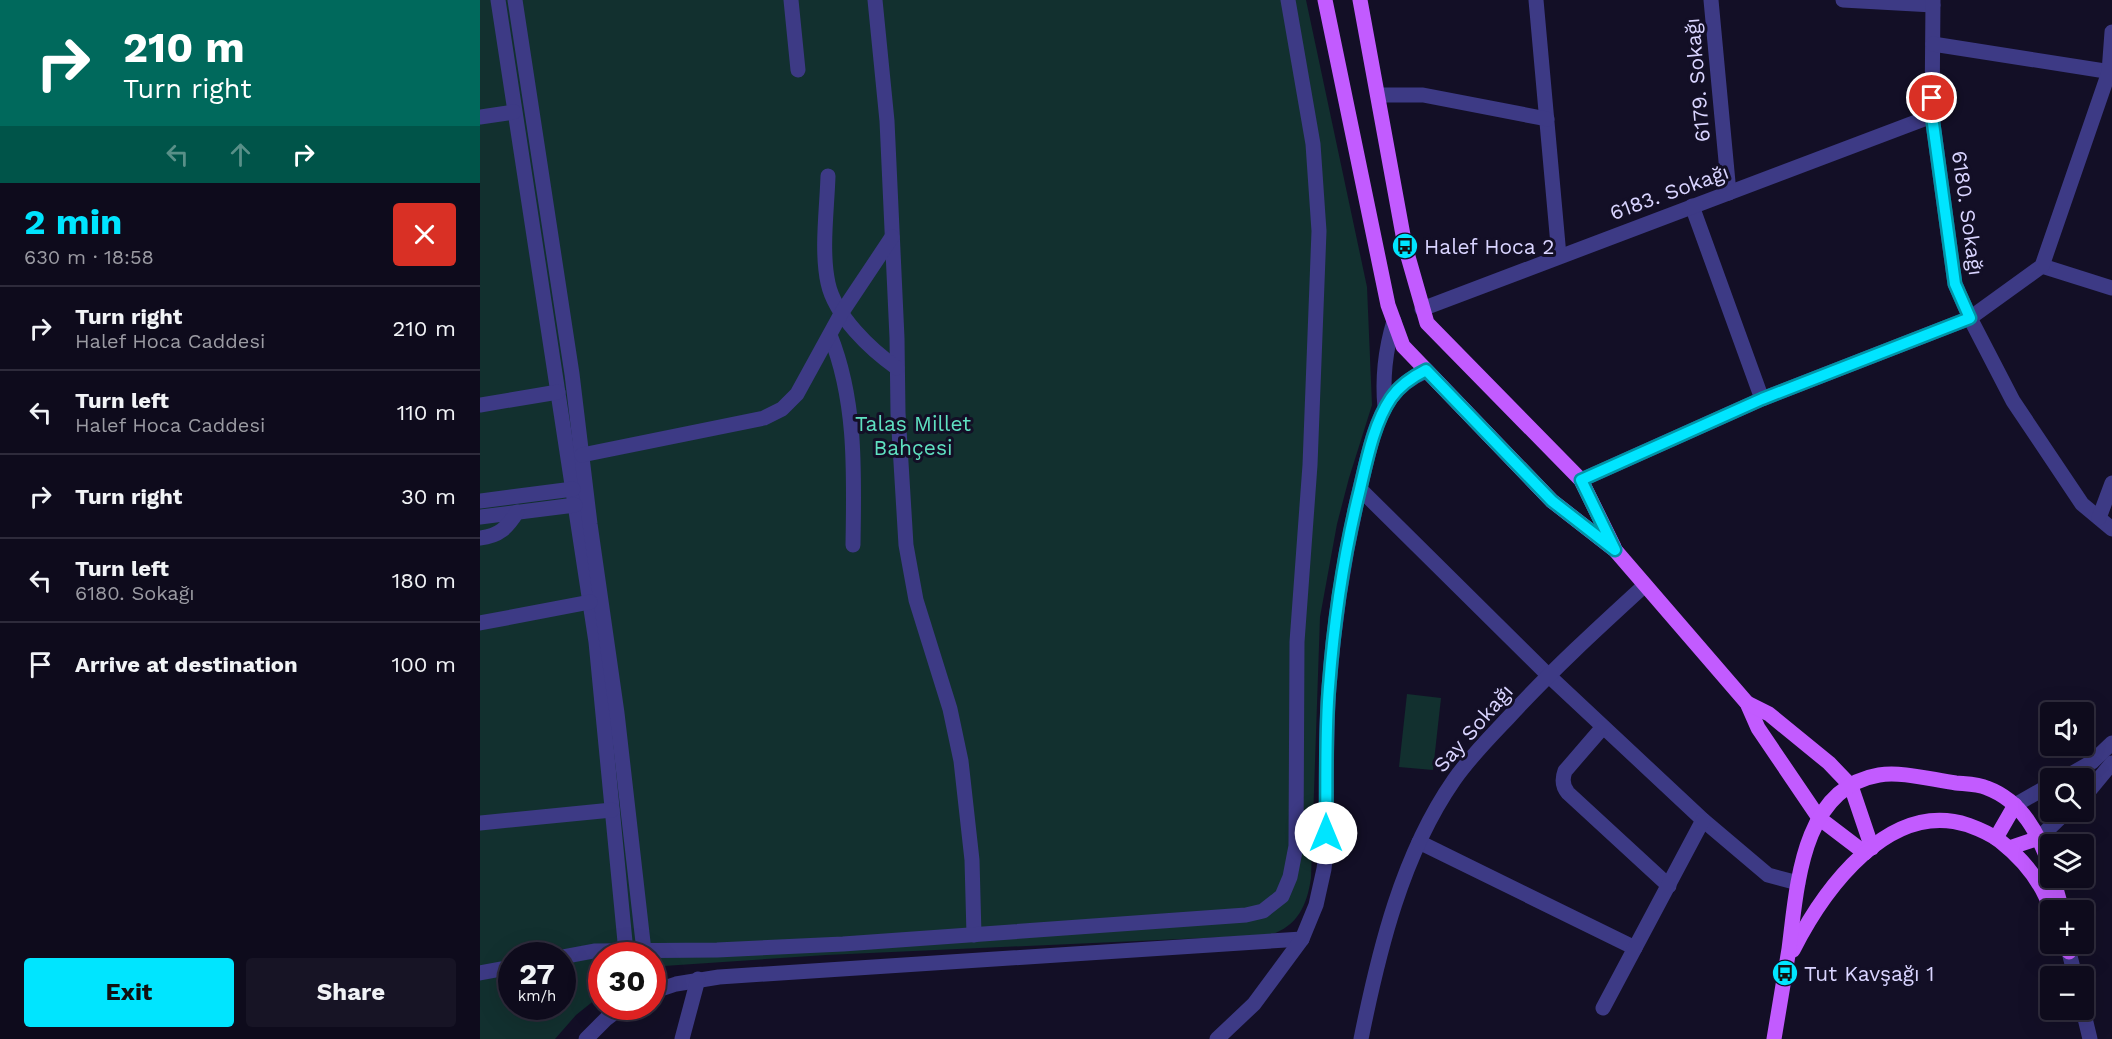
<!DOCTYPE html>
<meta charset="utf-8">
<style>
:root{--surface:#0e0b1c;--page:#171425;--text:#f1f3f6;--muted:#9b9ba3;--line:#2e2b3b;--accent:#00e5ff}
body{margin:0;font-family:"Work Sans",sans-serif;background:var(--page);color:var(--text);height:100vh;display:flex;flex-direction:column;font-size:22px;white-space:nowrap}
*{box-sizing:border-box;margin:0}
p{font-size:20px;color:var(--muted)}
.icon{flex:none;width:33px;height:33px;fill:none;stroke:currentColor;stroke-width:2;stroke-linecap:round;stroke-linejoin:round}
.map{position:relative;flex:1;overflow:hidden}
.panel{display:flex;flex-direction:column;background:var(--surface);width:480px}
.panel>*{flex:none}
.guide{background:#00695c;color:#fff;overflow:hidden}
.buttons{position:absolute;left:1560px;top:702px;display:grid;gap:12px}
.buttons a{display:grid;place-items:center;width:54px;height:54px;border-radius:6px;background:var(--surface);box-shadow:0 6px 24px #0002,0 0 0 2px var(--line);font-size:30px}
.speed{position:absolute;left:18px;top:942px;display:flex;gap:12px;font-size:30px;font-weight:700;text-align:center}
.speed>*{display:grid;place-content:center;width:78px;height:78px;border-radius:50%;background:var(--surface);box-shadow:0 6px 24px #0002,0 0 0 2px var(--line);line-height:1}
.speed small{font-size:15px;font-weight:400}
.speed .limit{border:9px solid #d22;background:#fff;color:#111}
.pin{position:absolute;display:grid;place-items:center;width:51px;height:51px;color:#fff;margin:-26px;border:3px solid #fff;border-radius:50%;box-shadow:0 2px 6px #0007}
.me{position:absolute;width:66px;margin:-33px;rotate:0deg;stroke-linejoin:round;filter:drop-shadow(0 0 4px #0008)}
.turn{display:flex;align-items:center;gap:21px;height:126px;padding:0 24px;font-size:27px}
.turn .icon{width:78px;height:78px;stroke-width:2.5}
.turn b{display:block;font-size:42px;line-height:51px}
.lanes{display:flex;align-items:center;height:57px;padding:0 24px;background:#0003;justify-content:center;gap:30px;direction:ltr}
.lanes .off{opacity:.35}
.round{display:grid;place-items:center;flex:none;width:63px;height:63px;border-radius:6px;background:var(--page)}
.summary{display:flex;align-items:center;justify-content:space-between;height:102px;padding:0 24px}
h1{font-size:36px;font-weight:700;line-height:45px;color:var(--accent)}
.action{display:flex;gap:12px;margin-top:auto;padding:12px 24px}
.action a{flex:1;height:69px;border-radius:6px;background:var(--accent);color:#111;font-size:24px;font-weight:700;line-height:69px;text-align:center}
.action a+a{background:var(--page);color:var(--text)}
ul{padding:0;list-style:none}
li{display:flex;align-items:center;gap:18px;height:84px;padding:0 24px;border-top:2px solid var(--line)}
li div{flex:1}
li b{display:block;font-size:22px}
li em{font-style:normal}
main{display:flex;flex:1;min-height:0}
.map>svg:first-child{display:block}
</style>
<main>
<section class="panel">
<div class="guide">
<div class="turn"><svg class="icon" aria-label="right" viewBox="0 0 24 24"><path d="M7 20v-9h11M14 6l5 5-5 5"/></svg><div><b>210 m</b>Turn right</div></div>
<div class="lanes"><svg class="icon off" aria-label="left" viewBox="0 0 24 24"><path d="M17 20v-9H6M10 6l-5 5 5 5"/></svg><svg class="icon off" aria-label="ahead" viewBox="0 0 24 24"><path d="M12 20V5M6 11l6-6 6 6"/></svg><svg class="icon" aria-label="right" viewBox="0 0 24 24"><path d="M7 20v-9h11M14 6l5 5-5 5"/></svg></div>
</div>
<div class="summary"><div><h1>2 min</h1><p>630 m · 18:58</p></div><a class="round" style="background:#d93025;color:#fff"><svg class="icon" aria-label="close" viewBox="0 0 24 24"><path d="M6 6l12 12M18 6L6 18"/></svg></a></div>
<ul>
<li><svg class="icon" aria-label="right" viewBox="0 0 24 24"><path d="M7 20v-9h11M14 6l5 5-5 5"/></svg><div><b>Turn right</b><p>Halef Hoca Caddesi</p></div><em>210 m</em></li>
<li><svg class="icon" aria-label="left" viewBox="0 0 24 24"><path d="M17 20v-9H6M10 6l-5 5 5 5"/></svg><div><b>Turn left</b><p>Halef Hoca Caddesi</p></div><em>110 m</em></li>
<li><svg class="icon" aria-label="right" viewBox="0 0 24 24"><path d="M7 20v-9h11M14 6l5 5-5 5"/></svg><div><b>Turn right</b></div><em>30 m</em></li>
<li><svg class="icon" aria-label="left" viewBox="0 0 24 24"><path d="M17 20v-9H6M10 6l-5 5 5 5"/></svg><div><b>Turn left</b><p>6180. Sokağı</p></div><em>180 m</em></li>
<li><svg class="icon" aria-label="arrive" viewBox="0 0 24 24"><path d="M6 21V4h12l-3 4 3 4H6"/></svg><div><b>Arrive at destination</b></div><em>100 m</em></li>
</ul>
<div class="action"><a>Exit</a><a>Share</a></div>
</section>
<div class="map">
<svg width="1632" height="1039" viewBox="0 0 1632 1039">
<rect width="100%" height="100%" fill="#130f26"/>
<g fill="#12302f" fill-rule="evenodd">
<path d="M0 0H826L887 287 892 405 869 478 857 524 840 617 831 878C827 905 818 926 790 935L346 955 184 966 173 969 172 956H122L121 995 96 1015 75 1039H0ZM32 956H82V1006H32Z"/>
<polygon points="927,694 961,698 953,770 919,767"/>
</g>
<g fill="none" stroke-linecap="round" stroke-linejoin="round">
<g stroke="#3d3a85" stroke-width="15">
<polyline points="18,0 116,642 146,952"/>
<polyline points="35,0 92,374 110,524 137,713 164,951"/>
<polyline points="311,0 318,70"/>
<polyline points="395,0 407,121 417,338 418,413 426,545 436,600 470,709 481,761 492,860 494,935"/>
<polyline points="1056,0 1079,256"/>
<polyline points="1231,0 1249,193"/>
<polyline points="1363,0 1453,5"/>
<polyline points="1453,0 1452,116 1475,284 1490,318 1533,401 1602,504 1632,529"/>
<polyline points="1453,44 1632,72"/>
<polyline points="898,95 943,95 1067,119"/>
<polyline points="0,117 34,112"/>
<path d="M348 176C347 209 341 251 348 283 355 316 391 350 417 368"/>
<polyline points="1212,206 1282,399"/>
<polyline points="1562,266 1632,288"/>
<polyline points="942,309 1452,116"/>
<path d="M350 335C377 402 374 475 373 545"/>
<polyline points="0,405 78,392"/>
<path d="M905 408C902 377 905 351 914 321"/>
<polyline points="102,455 284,418 302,409 317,394 362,312 412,237"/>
<polyline points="1101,480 1282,399 1490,318 1562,266 1629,72 1632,32"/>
<polyline points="880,489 1068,675 1223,820 1288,875 1318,883"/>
<polyline points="0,501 93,489"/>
<polyline points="0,517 95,505"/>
<polyline points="1619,518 1632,483"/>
<path d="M0 538C19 536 27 528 37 512"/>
<polyline points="0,623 110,602"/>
<path d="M1123 727 1085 771C1082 779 1082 786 1088 793L1189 886"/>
<polyline points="1584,778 1612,762 1632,743"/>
<polyline points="1604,797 1632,763"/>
<polyline points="1535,805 1570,785"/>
<polyline points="0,823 132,810"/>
<polyline points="1559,838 1586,812"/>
<polyline points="939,842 1155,948"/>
<polyline points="1589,952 1595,976"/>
<polyline points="82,957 114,951 237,950 363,944 766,915 783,911 802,896 810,877 816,846 817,642 830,465 839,231 833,144 808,0"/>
<polyline points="0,973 32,967"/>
<polyline points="172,992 196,984 239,977 822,939"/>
<polyline points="1123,1008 1223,820"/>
<polyline points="1603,1010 1610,1039"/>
<polyline points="106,1039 126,1019 143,1006"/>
<polyline points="202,1039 218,979"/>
<path d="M737 1039 774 1004 822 939 836 905 844 869 846 851C847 796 845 741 849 687 854 619 865 550 881 484 888 456 894 422 911 398 920 385 932 377 946 371"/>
<path d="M881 1039C899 950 922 855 974 780 990 757 1009 738 1028 718 1071 671 1118 628 1165 585"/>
</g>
<g stroke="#c25bff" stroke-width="15">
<polyline points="845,0 908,305 923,346 1072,501 1135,550 1267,703 1278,728 1339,818 1385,853"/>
<polyline points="880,0 925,246 947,323 1101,480 1134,547"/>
<polyline points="1267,703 1289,714 1349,763 1371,786 1392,848"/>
<polyline points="1516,838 1535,805"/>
<polyline points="1529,848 1559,838"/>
<polyline points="1573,878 1582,910"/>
<polyline points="1581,944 1589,952"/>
<path d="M1313 950C1344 889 1409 799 1488 825 1499 829 1511 834 1520 841 1544 860 1562 882 1571 910"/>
<path d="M1294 1039C1299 1009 1304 979 1309 949 1317 888 1321 788 1399 775 1421 771 1453 780 1476 783 1486 784 1498 784 1507 788 1542 801 1559 834 1570 867"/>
</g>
</g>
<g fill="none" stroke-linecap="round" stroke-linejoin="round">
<g stroke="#0095a6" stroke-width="15">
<path id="route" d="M846 833C847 784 845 735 849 687 854 621 864 553 880 489 887 459 894 423 911 398 920 385 932 377 946 370L1072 501 1135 550 1101 480 1282 399 1490 318 1475 284 1452 116V98"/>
</g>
<use href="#route" stroke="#00e5ff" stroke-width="10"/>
</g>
<defs>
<g id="bus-disc" transform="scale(1.35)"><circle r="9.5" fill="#00e5ff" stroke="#130f26"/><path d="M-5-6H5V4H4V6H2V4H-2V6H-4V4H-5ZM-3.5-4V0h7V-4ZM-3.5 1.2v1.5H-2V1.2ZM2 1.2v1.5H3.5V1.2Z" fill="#111"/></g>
</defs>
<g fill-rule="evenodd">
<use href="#bus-disc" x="925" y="246"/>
<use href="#bus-disc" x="1305" y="973"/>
</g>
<g text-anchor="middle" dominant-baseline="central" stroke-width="6" stroke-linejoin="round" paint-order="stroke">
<g font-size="21" fill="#d9d4ff" stroke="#130f26">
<text transform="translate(1217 80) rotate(-95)">6179. Sokağı</text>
<text transform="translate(1189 192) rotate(-20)">6183. Sokağı</text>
<text transform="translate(1488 213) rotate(82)">6180. Sokağı</text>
<text transform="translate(993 728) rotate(-49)">Say Sokağı</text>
</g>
<g font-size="21" fill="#d9d4ff" stroke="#130f26" text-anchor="start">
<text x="944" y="246">Halef Hoca 2</text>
<text x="1324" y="973">Tut Kavşağı 1</text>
</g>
<g font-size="21" fill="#5fe0c0" stroke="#130f26">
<text x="433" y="423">Talas Millet<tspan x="433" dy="24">Bahçesi</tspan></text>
</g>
</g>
</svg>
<div class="buttons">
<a><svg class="icon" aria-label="sound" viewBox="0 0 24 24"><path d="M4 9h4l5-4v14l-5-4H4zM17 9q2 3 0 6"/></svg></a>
<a><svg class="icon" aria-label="search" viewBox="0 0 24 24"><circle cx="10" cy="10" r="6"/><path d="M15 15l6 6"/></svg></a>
<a><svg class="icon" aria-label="layers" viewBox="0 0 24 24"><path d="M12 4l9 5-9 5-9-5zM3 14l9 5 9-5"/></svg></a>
<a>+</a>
<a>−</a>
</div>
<div class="speed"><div>27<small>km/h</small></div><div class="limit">30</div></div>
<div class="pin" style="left:1452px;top:98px;background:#d93025"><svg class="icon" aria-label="arrive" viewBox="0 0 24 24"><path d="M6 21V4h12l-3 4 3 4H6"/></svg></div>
<svg class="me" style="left:846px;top:833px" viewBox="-20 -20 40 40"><circle r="19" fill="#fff"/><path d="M0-13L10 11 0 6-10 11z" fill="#00e5ff"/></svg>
</div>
</main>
